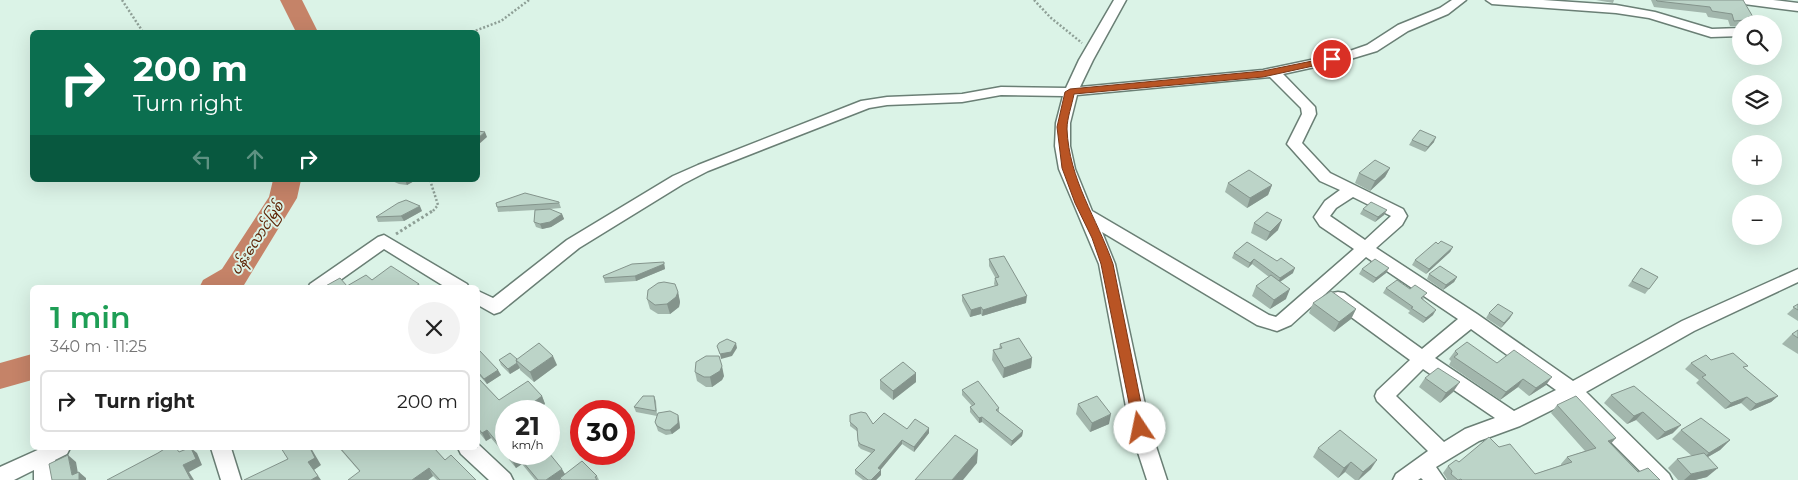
<!DOCTYPE html>
<meta charset="utf-8">
<style>
:root{--surface:#fff;--page:#f2f2f2;--text:#222;--muted:#767676;--line:#e0e0e0}
body{margin:0;font-family:Montserrat,"Noto Sans Myanmar",sans-serif;background:var(--page);color:var(--text);height:100vh;display:flex;flex-direction:column;font-size:19px;white-space:nowrap}
*{box-sizing:border-box;margin:0}
p{font-size:16px;color:var(--muted)}
.icon{flex:none;width:28px;height:28px;fill:none;stroke:currentColor;stroke-width:2;stroke-linecap:round;stroke-linejoin:round}
.map{position:relative;flex:1;overflow:hidden}
.side{position:absolute;left:30px;top:285px;width:450px;height:165px;display:flex;flex-direction:column;background:var(--surface);border-radius:8px;box-shadow:0 5px 20px #0002}
.side>*{flex:none}
.hud{position:absolute;left:30px;top:30px;width:450px;height:152px;border-radius:8px;box-shadow:0 5px 20px #0002;background:#0b6e4f;color:#fff;overflow:hidden}
.fabs{position:absolute;left:1732px;top:15px;display:grid;gap:10px}
.fabs a{display:grid;place-items:center;width:50px;height:50px;border-radius:50%;background:var(--surface);box-shadow:0 5px 20px #0002;font-size:25px}
.speed{position:absolute;left:495px;top:400px;display:flex;gap:10px;font-size:25px;font-weight:700;text-align:center}
.speed>*{display:grid;place-content:center;width:65px;height:65px;border-radius:50%;background:var(--surface);box-shadow:0 5px 20px #0002;line-height:1}
.speed small{font-size:12px;font-weight:400}
.speed .limit{border:8px solid #d22;background:#fff;color:#111}
.pin{position:absolute;display:grid;place-items:center;width:42px;height:42px;color:#fff;margin:-21px;border:2px solid #fff;border-radius:50%;box-shadow:0 1px 5px #0007}
.me{position:absolute;width:55px;margin:-28px;rotate:349deg;stroke-linejoin:round;filter:drop-shadow(0 0 4px #0008)}
.turn{display:flex;align-items:center;gap:18px;height:105px;padding:0 20px;font-size:22px}
.turn .icon{width:65px;height:65px;stroke-width:2.5}
.turn b{display:block;font-size:35px;line-height:42px}
.lanes{display:flex;align-items:center;height:48px;padding:0 20px;background:#0003;justify-content:center;gap:25px;direction:ltr}
.lanes .off{opacity:.35}
.round{display:grid;place-items:center;flex:none;width:52px;height:52px;border-radius:26px;background:var(--page)}
.overview{display:flex;align-items:center;justify-content:space-between;height:85px;padding:0 20px}
h1{font-size:30px;font-weight:600;line-height:38px;color:#1e9e55}
ul{padding:0;list-style:none}
li{display:flex;align-items:center;gap:15px;height:62px;margin:0 10px 8px;padding:0 10px;border:2px solid var(--line);border-radius:8px}
li div{flex:1}
li b{display:block;font-size:19px}
li em{font-style:normal}
.map>svg:first-child{display:block}
</style>
<div class="map">
<svg width="1798" height="480" viewBox="0 0 1798 480">
<rect width="100%" height="100%" fill="#dbf3e7"/>
<g fill="none" stroke-linecap="round" stroke-linejoin="round">
<g fill="#c58368" fill-rule="evenodd">
<polygon points="280,0 302,0 318,32 296,32"/>
<polygon points="273,180 301,180 297,198 244,285 239,288 199,288 203,280 222,269 269,197"/>
<polygon points="32,354 32,380 0,389 0,363"/>
</g>
<g stroke="#6a7f75" stroke-width="3">
<g id="minor">
<path d="M1114 0H1126L1093 60 1080 87 1263 70 1344 53 1367 45 1398 25 1440 8 1452 0H1466L1448 14 1408 31 1377 51 1347 60 1283 74 1315 107 1316 114 1302 143 1330 173 1403 209 1407 216 1402 225 1376 248 1477 314 1573 381 1682 321 1798 269V282L1694 331 1586 392 1669 474 1672 480H1649L1570 401 1520 426 1479 441 1436 467 1445 480H1423L1421 478 1418 480H1393L1396 474 1428 451 1377 401 1375 396 1377 391 1410 360 1332 303 1329 298 1332 293 1338 292 1344 293 1422 349 1458 319 1366 257 1291 325 1277 331 1257 325 1102 232 1115 264 1150 428 1167 480H1147L1130 428 1099 264 1059 169 1055 146 1056 123 1063 96 1001 95 962 102 887 105 869 108 708 171 683 184 579 248 500 312 494 314 478 305V291L493 298 567 240 673 176 698 165 861 101 887 97 962 94 1001 87 1066 88 1079 60ZM1270 77 1301 108 1302 114 1287 144 1320 181 1340 190 1325 201 1314 217 1320 226 1354 249 1276 317 1269 315 1092 211 1075 169 1070 146V123L1077 95ZM1353 197 1391 216 1365 240 1330 216 1336 208ZM1471 329 1556 390 1514 411 1435 358ZM1423 369 1495 418 1465 429 1444 442 1396 396Z"/>
<polygon points="1486,0 1543,0 1616,5 1655,12 1712,29 1741,28 1741,36 1711,37 1649,18 1616,13 1492,4"/>
<polygon points="1738,0 1773,0 1798,3 1798,11 1744,4"/>
<polygon points="384,235 467,284 469,288 447,288 384,249 329,288 308,288 310,284 378,237"/>
<polygon points="478,444 510,474 513,480 489,480 461,454 458,448 478,448"/>
<polygon points="42,448 70,448 67,454 55,460 54,480 34,480 34,470 14,480 0,480 0,467"/>
<polygon points="211,448 231,448 241,480 221,480"/>
</g>
</g>
<g stroke="#8e9f96" stroke-width="2.5" stroke-dasharray="2 2" stroke-linecap="butt">
<polyline points="122,0 143,32"/>
<polyline points="1034,0 1051,18 1082,43"/>
<polyline points="472,32 501,21 529,0"/>
<polyline points="430,180 438,205 433,211"/>
</g>
<polyline stroke="#8e9f96" stroke-width="3" stroke-dasharray="2.5 2.5" stroke-linecap="butt" points="396,234 434,210"/>
<use href="#minor" fill="#fff" fill-rule="evenodd"/>
</g>
<g fill="#a2b6ac">
<polygon points="1596,0 1614,0 1613,3"/>
<polygon points="1651,0 1743,0 1753,17 1749,22 1750,24 1741,24 1741,26 1730,26 1728,20 1708,17 1706,13 1654,7"/>
<polygon points="1737,32 1741,32 1741,53 1735,51 1733,38"/>
<polygon points="1412,140 1434,142 1425,152 1409,145"/>
<polygon points="1390,168 1385,177 1370,191 1355,183 1359,173"/>
<polygon points="390,180 416,180 407,185 399,184"/>
<polygon points="1228,183 1272,185 1268,195 1247,208 1225,192"/>
<polygon points="559,202 561,208 538,210 562,214 564,219 551,227 542,229 536,227 534,222 535,210 498,212 497,207"/>
<polygon points="1363,209 1384,215 1375,222 1360,214"/>
<polygon points="422,211 404,221 378,222 376,217"/>
<polygon points="1254,223 1278,230 1266,241 1251,233"/>
<polygon points="1247,242 1293,273 1280,282 1286,299 1270,309 1252,296 1256,286 1269,277 1252,264 1248,268 1232,258 1234,253"/>
<polygon points="1438,244 1453,247 1450,252 1426,274 1412,265 1415,260"/>
<polygon points="989,259 1026,303 982,316 981,314 970,317 962,301 962,295 995,286 994,284 995,277 989,266"/>
<polygon points="664,262 665,269 636,281 605,283 603,276"/>
<polygon points="1641,268 1658,277 1645,294 1628,286"/>
<polygon points="1362,269 1386,273 1373,283 1359,274"/>
<polygon points="1429,274 1457,277 1454,282 1443,290 1427,279"/>
<polygon points="1386,288 1410,289 1424,298 1423,299 1433,315 1423,323 1408,313 1410,311 1383,293"/>
<polygon points="678,292 680,302 679,307 670,314 658,314 650,309 647,299"/>
<polygon points="1313,303 1356,309 1351,319 1334,332 1309,313"/>
<polygon points="1798,304 1798,321 1787,314"/>
<polygon points="1489,313 1510,318 1501,328 1486,318"/>
<polygon points="1798,330 1798,354 1782,344 1792,334"/>
<polygon points="1000,344 1032,358 1031,368 1003,378 992,360 993,350 999,349"/>
<polygon points="478,350 501,375 487,384 478,374"/>
<polygon points="1455,351 1497,363 1546,385 1529,396 1518,387 1500,400 1449,365 1451,361 1449,359"/>
<polygon points="517,359 557,365 534,382 520,370 520,368 510,374 501,365 499,360"/>
<polygon points="1711,360 1745,369 1778,396 1771,402 1750,411 1741,403 1725,409 1696,383 1699,380 1685,369 1691,363"/>
<polygon points="695,372 724,376 722,380 712,387 706,387 697,381"/>
<polygon points="916,373 916,382 893,400 880,389 880,380"/>
<polygon points="478,378 499,400 542,396 545,404 540,408 506,411 506,454 549,454 565,474 597,476 599,480 535,480 522,464 516,468 491,438 486,441 478,431"/>
<polygon points="1425,378 1453,392 1440,403 1419,387"/>
<polygon points="1634,386 1673,433 1657,440 1636,420 1627,424 1604,403 1611,395"/>
<polygon points="962,390 999,408 999,412 1023,431 1022,436 1011,446 982,422 979,423 970,412 970,407 972,406 962,395"/>
<polygon points="654,396 656,401 657,415 678,415 679,420 680,428 672,434 666,435 658,431 655,422 657,416 636,412 634,407"/>
<polygon points="1078,404 1109,424 1090,432 1076,414"/>
<polygon points="1557,405 1611,444 1638,472 1660,480 1446,480 1447,479 1443,473 1448,466 1499,447 1535,474 1561,465 1561,464 1567,457 1585,451 1551,413"/>
<polygon points="850,415 873,424 929,433 914,452 902,444 880,470 881,475 876,480 863,480 855,474 855,470 871,453 861,449 858,446 858,432 850,426"/>
<polygon points="1681,430 1730,440 1720,450 1708,457 1707,477 1695,480 1678,480 1668,468 1677,459 1692,456 1672,439"/>
<polygon points="339,448 434,448 445,460 476,480 437,480 433,476 428,480 348,480 360,472"/>
<polygon points="1318,448 1371,469 1359,480 1355,480 1345,472 1338,478 1313,457"/>
</g>
<g fill="#84948c">
<polygon points="485,132 487,137 478,145 478,138"/>
<polygon points="1436,137 1434,142 1425,152 1428,147"/>
<polygon points="1390,168 1385,177 1370,191 1375,181"/>
<polygon points="405,180 416,180 407,185"/>
<polygon points="1272,185 1268,195 1247,208 1250,198"/>
<polygon points="420,206 422,211 404,221 401,216"/>
<polygon points="1387,210 1384,215 1375,222 1378,217"/>
<polygon points="562,214 564,219 551,227 542,229 540,224"/>
<polygon points="1282,220 1278,230 1266,241 1270,232"/>
<polygon points="1453,247 1450,252 1426,274 1429,269"/>
<polygon points="1254,259 1252,264 1248,268 1250,263"/>
<polygon points="664,264 665,269 636,281 635,276"/>
<polygon points="1295,268 1293,273 1278,283 1280,278"/>
<polygon points="1389,268 1386,273 1373,283 1376,278"/>
<polygon points="1457,277 1454,282 1443,290 1446,285"/>
<polygon points="419,284 421,288 413,288"/>
<polygon points="1290,289 1286,299 1270,309 1274,300"/>
<polygon points="678,292 680,302 679,307 670,314 667,304"/>
<polygon points="1027,296 1026,303 982,316 983,310"/>
<polygon points="981,307 981,314 970,317 971,310"/>
<polygon points="1356,309 1351,319 1334,332 1339,322"/>
<polygon points="1436,310 1433,315 1423,323 1426,318"/>
<polygon points="1513,313 1510,318 1501,328 1504,323"/>
<polygon points="736,343 737,348 732,356 721,359 720,354"/>
<polygon points="553,356 557,365 534,382 530,372"/>
<polygon points="1032,358 1031,368 1003,378 1004,368"/>
<polygon points="517,363 520,368 510,374 508,369"/>
<polygon points="722,366 724,376 722,380 712,387 710,377"/>
<polygon points="498,370 501,375 487,384 484,379"/>
<polygon points="916,373 916,382 893,400 893,391"/>
<polygon points="1552,377 1546,385 1529,396 1536,388"/>
<polygon points="1523,379 1518,387 1500,400 1506,392"/>
<polygon points="1460,382 1453,392 1440,403 1446,393"/>
<polygon points="542,396 545,404 537,410 534,402"/>
<polygon points="1778,396 1771,402 1750,411 1756,404"/>
<polygon points="1747,397 1741,403 1725,409 1731,403"/>
<polygon points="1643,412 1636,420 1627,424 1634,416"/>
<polygon points="1111,414 1109,424 1090,432 1092,423"/>
<polygon points="678,415 679,420 680,428 672,434 670,430"/>
<polygon points="982,417 982,422 979,423 979,418"/>
<polygon points="1681,425 1673,433 1657,440 1665,432"/>
<polygon points="929,428 929,433 914,452 914,447"/>
<polygon points="487,430 491,438 486,441 482,433"/>
<polygon points="1023,431 1022,436 1011,446 1012,441"/>
<polygon points="1616,438 1609,446 1608,441"/>
<polygon points="902,440 902,444 878,473 878,468"/>
<polygon points="1730,440 1720,450 1699,462 1709,453"/>
<polygon points="191,448 197,453 202,465 189,472 194,480 191,480 183,465"/>
<polygon points="310,448 311,448 321,465 314,470 321,480 311,480 308,462"/>
<polygon points="978,450 977,463 963,480 952,480"/>
<polygon points="68,455 76,462 79,479 79,472 86,478 86,480 78,480 72,475"/>
<polygon points="518,456 522,464 516,468 512,460"/>
<polygon points="1377,460 1371,469 1358,480 1363,472"/>
<polygon points="1351,462 1345,472 1338,478 1344,468"/>
<polygon points="429,468 433,476 428,480 412,480"/>
<polygon points="1718,468 1707,477 1695,480 1684,480 1691,474"/>
<polygon points="562,469 566,476 560,478 560,480 546,480"/>
<polygon points="881,470 881,475 876,480 871,480"/>
</g>
<g fill="#bcd4c8" stroke="#84948c">
<polygon points="1656,0 1743,0 1753,17 1748,17 1750,24 1747,24 1747,22 1745,20 1734,21 1732,14 1712,11 1710,7 1657,1"/>
<polygon points="1737,32 1741,32 1741,46 1739,46"/>
<polygon points="1420,130 1436,137 1428,147 1412,140"/>
<polygon points="478,131 485,132 478,138"/>
<polygon points="1375,160 1390,168 1375,181 1359,173"/>
<polygon points="1249,170 1272,185 1250,198 1228,183"/>
<polygon points="525,193 559,202 559,203 497,207 496,203"/>
<polygon points="406,200 420,206 401,216 376,217 398,203"/>
<polygon points="1371,202 1387,210 1378,217 1363,209"/>
<polygon points="550,209 562,214 550,222 540,224 534,222 535,210"/>
<polygon points="1267,212 1282,220 1270,232 1254,223"/>
<polygon points="1441,241 1453,247 1429,269 1415,260 1436,242 1438,244"/>
<polygon points="1247,242 1277,261 1281,258 1295,268 1280,278 1254,259 1250,263 1234,253"/>
<polygon points="1004,256 1027,296 983,310 981,307 971,310 962,295 998,285 995,278 999,277 989,259"/>
<polygon points="1375,259 1389,268 1376,278 1362,269"/>
<polygon points="664,262 664,264 635,276 604,278 603,276 632,264"/>
<polygon points="391,266 419,284 413,288 322,288 340,278 347,286 366,275 372,280"/>
<polygon points="1440,266 1457,277 1446,285 1429,274"/>
<polygon points="1641,268 1658,277 1649,289 1632,281"/>
<polygon points="1271,275 1290,289 1274,300 1256,286"/>
<polygon points="1397,280 1410,289 1415,285 1427,293 1421,298 1436,310 1426,318 1411,308 1413,307 1386,288"/>
<polygon points="664,282 675,284 678,292 676,297 667,304 655,305 647,299 648,290 658,283"/>
<polygon points="1331,291 1356,309 1339,322 1313,303"/>
<polygon points="1498,304 1513,313 1504,323 1489,313"/>
<polygon points="1798,304 1798,310 1793,307"/>
<polygon points="1798,330 1798,338 1792,334"/>
<polygon points="1019,338 1032,358 1004,368 993,350 1002,348 1000,344"/>
<polygon points="727,339 736,343 731,352 720,354 717,346 719,343"/>
<polygon points="1467,342 1497,363 1514,350 1552,377 1536,388 1523,379 1506,392 1454,357 1458,354 1455,351"/>
<polygon points="539,343 553,356 530,372 516,360"/>
<polygon points="478,349 498,370 484,379 478,372"/>
<polygon points="510,353 517,359 516,360 517,363 508,369 499,360"/>
<polygon points="1733,353 1748,366 1743,367 1778,396 1756,404 1747,397 1731,403 1702,377 1706,375 1691,363 1706,355 1711,360"/>
<polygon points="706,356 719,356 722,366 720,371 710,377 704,377 695,372 696,362"/>
<polygon points="903,362 916,373 893,391 880,380"/>
<polygon points="1438,368 1460,382 1446,393 1425,378"/>
<polygon points="478,378 499,400 528,381 542,396 534,402 544,411 506,411 506,453 487,430 482,433 478,428"/>
<polygon points="978,381 999,408 996,410 1023,431 1012,441 982,417 979,418 970,407 975,404 962,390"/>
<polygon points="1634,386 1681,425 1665,432 1643,412 1634,416 1611,395"/>
<polygon points="643,396 654,396 656,411 634,407"/>
<polygon points="1097,396 1111,414 1092,423 1078,404"/>
<polygon points="1576,396 1616,438 1608,441 1638,472 1648,468 1660,480 1462,480 1461,479 1458,480 1451,474 1452,471 1448,466 1456,460 1459,462 1489,437 1499,447 1510,444 1535,474 1572,462 1567,457 1596,448 1557,405"/>
<polygon points="670,411 678,415 678,423 670,430 665,430 657,426 655,422 658,413"/>
<polygon points="861,412 866,413 873,424 884,413 907,429 915,419 929,428 914,447 902,440 878,468 881,470 871,480 868,480 855,470 875,450 860,444 858,441 857,428 850,422 850,415"/>
<polygon points="1701,418 1730,440 1709,453 1681,430"/>
<polygon points="1340,430 1377,460 1363,472 1351,462 1344,468 1318,448"/>
<polygon points="955,435 978,450 952,480 915,480"/>
<polygon points="166,448 176,448 179,452 189,448 191,448 196,459 183,465 191,480 107,480 158,453"/>
<polygon points="281,448 310,448 315,458 308,462 318,476 311,480 244,480 288,459"/>
<polygon points="340,448 434,448 445,460 451,455 476,480 440,480 429,468 412,480 348,480 360,471"/>
<polygon points="549,453 562,469 546,480 538,480 518,456 512,460 507,454 549,454"/>
<polygon points="1704,453 1718,468 1691,474 1677,459"/>
<polygon points="68,455 72,475 79,472 79,480 52,480 49,464"/>
<polygon points="582,461 597,476 595,477 597,480 562,480 560,478"/>
</g>
<path fill="#b95424" stroke="#783717" d="M1332 57 1337 59 1336 61 1263 77 1074 94C1072 105 1067 118 1067 129 1069 180 1097 218 1113 264L1146 428 1144 433 1140 434 1135 433 1101 264 1092 238 1075 203 1062 168 1057 127 1065 92 1070 89 1263 71Z"/>
<g text-anchor="middle" dominant-baseline="central" stroke-width="4" stroke-linejoin="round" paint-order="stroke">
<g font-size="14" font-style="italic" fill="#5b1f00" stroke="#dbf3e7">
<text transform="translate(257 238) rotate(-57)">ပန်းလောင်မြစ်</text>
</g>
</g>
</svg>
<div class="fabs">
<a><svg class="icon" aria-label="search" viewBox="0 0 24 24"><circle cx="10" cy="10" r="6"/><path d="M15 15l6 6"/></svg></a>
<a><svg class="icon" aria-label="layers" viewBox="0 0 24 24"><path d="M12 4l9 5-9 5-9-5zM3 14l9 5 9-5"/></svg></a>
<a>+</a>
<a>−</a>
</div>
<div class="speed"><div>21<small>km/h</small></div><div class="limit">30</div></div>
<div class="pin" style="left:1332px;top:59px;background:#d93025"><svg class="icon" aria-label="arrive" viewBox="0 0 24 24"><path d="M6 21V4h12l-3 4 3 4H6"/></svg></div>
<svg class="me" style="left:1140px;top:428px" viewBox="-20 -20 40 40"><circle r="19" fill="#fff"/><path d="M0-13L10 11 0 6-10 11z" fill="#b95424"/></svg>
<div class="hud">
<div class="turn"><svg class="icon" aria-label="right" viewBox="0 0 24 24"><path d="M7 20v-9h11M14 6l5 5-5 5"/></svg><div><b>200 m</b>Turn right</div></div>
<div class="lanes"><svg class="icon off" aria-label="left" viewBox="0 0 24 24"><path d="M17 20v-9H6M10 6l-5 5 5 5"/></svg><svg class="icon off" aria-label="ahead" viewBox="0 0 24 24"><path d="M12 20V5M6 11l6-6 6 6"/></svg><svg class="icon" aria-label="right" viewBox="0 0 24 24"><path d="M7 20v-9h11M14 6l5 5-5 5"/></svg></div>
</div>
<section class="side">
<div class="overview"><div><h1>1 min</h1><p>340 m · 11:25</p></div><a class="round"><svg class="icon" aria-label="close" viewBox="0 0 24 24"><path d="M6 6l12 12M18 6L6 18"/></svg></a></div>
<ul>
<li><svg class="icon" aria-label="right" viewBox="0 0 24 24"><path d="M7 20v-9h11M14 6l5 5-5 5"/></svg><div><b>Turn right</b></div><em>200 m</em></li>
</ul>
</section>
</div>
